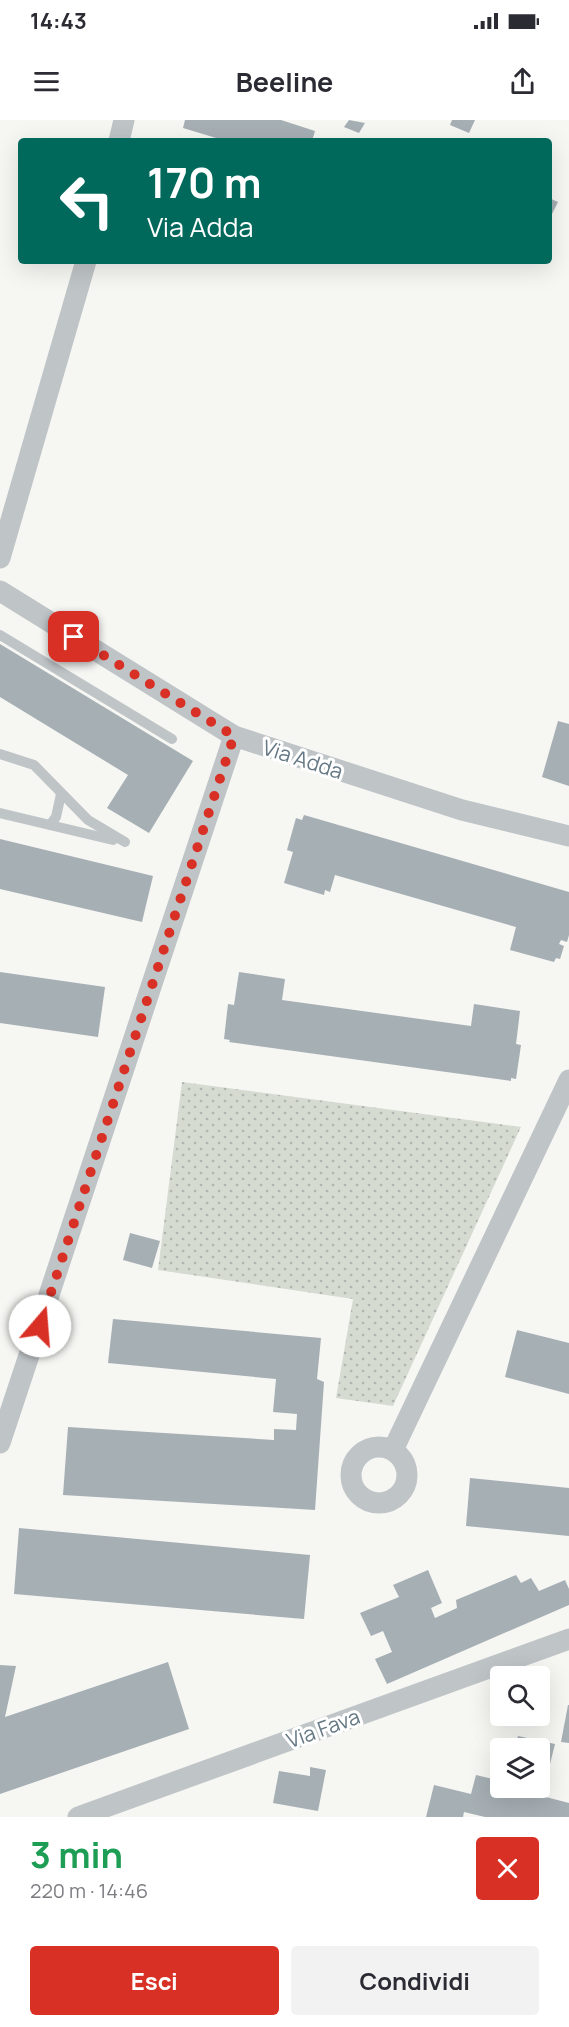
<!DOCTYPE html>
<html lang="it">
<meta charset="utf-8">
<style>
:root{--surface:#fff;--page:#f2f2f3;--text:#2b2b33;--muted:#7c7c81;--accent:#d93025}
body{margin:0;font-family:Manrope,sans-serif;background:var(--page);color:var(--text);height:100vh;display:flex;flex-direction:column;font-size:22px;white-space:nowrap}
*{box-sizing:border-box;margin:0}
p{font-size:20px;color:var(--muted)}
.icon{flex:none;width:33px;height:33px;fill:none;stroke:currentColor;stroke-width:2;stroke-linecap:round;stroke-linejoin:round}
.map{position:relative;height:1697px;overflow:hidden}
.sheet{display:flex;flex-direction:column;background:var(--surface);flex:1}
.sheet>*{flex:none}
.guide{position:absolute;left:18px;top:18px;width:534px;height:126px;border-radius:6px;box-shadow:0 6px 24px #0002;background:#00695c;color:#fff;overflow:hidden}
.fabs{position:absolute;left:490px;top:1546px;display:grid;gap:12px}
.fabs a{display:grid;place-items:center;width:60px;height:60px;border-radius:6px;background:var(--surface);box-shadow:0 6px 24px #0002;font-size:30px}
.pin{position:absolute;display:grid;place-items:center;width:51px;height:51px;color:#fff;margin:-26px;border-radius:12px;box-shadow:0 3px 9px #0006}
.me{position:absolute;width:66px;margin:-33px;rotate:18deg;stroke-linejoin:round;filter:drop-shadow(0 0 4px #0008)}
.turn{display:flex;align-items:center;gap:21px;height:126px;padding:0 30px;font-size:27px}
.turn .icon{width:78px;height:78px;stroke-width:2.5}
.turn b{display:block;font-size:42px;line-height:51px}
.round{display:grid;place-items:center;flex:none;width:63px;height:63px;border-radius:6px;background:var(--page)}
.overview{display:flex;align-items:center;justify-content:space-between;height:102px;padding:0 30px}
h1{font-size:36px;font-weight:700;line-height:45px;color:#1e9e55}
.cta{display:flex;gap:12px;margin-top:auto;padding:12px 30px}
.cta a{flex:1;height:69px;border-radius:6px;background:var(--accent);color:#fff;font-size:24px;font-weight:700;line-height:69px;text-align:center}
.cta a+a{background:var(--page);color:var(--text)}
.status{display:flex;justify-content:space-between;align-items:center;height:42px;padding:0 30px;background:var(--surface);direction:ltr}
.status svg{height:16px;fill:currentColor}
header{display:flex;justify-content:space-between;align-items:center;height:78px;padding:0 30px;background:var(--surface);font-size:27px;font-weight:700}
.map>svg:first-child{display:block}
</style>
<div class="status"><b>14:43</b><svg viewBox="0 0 49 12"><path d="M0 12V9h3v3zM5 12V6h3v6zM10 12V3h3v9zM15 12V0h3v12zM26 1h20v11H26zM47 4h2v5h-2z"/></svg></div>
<header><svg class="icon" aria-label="menu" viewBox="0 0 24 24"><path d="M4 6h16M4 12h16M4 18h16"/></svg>Beeline<svg class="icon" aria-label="share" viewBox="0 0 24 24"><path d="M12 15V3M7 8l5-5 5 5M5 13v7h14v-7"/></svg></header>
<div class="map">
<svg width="569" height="1697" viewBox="0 0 569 1697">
<defs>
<pattern id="park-dots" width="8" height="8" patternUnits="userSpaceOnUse" patternTransform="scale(1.5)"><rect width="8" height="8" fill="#d6dbd2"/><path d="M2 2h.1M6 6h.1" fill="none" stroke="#b1b6b0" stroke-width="1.8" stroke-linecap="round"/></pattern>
</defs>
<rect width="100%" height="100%" fill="#f6f6f3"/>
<polygon fill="url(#park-dots)" points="182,962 521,1007 393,1286 336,1278 353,1179 158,1150"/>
<g fill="#a6afb4">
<polygon points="185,0 281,0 315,11 312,21 226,21 183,8"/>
<polygon points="349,0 365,3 359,13 344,7"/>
<polygon points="452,0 475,0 469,13 450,5"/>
<polygon points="549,78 558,82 551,96 549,95"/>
<polygon points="0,524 193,641 149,713 107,688 128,655 0,577"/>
<polygon points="558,601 569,604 569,666 542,657"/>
<polygon points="304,695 569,772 569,815 567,822 561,820 559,824 564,826 560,839 556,838 554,842 510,830 516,807 335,755 330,772 325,770 324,775 284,763 293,732 287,730 296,698 302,700"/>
<polygon points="0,719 153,756 142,802 0,769"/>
<polygon points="0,852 105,867 98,917 0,903"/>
<polygon points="239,852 285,859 282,880 471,906 474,884 520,891 516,924 521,925 516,959 511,958 511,961 229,922 230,920 224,919 228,884 234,885"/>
<polygon points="130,1113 160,1121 152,1148 123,1140"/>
<polygon points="113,1199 321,1218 317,1259 324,1262 315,1390 63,1375 68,1307 274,1320 274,1309 296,1310 297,1294 273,1292 276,1259 108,1243"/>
<polygon points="517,1210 569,1223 569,1274 505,1257"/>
<polygon points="470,1358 569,1368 569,1416 466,1406"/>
<polygon points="19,1408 310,1435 304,1499 14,1474"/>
<polygon points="428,1450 442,1483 431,1488 435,1498 457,1488 456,1480 516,1455 521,1463 531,1458 539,1471 565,1460 569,1469 569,1485 387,1564 375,1539 392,1532 383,1511 371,1516 360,1493 399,1477 393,1465"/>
<polygon points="168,1542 189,1609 0,1674 0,1545 16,1546 5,1597"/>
<polygon points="568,1585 569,1585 569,1623 561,1622"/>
<polygon points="518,1616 555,1624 542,1676 569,1683 569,1697 485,1697 464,1692 463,1697 426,1697 434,1665 471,1674 476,1655 501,1661 501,1668 540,1668 540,1629 515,1629"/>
<polygon points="310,1647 326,1650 318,1691 273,1683 279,1651 310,1656"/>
</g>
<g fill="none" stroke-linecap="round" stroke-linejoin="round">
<g stroke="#bfc4c7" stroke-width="10">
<polyline points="0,515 172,619"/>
<polyline points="0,634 34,645 88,700 125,722"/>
<polyline points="0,693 113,720"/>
<polyline points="50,705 56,697 61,674"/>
</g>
<g stroke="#bfc4c7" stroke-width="21">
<polyline points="119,21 124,0"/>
<polyline points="0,438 86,141"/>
<polyline points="0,471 234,616 462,690 569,716"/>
<polyline points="0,1323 234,616"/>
<circle cx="379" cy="1355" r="28"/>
<polyline points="393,1330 569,960"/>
<polyline points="78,1697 569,1519"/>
</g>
</g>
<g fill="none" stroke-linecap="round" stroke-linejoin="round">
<polyline stroke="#d93025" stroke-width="10" stroke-dasharray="0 18" points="40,1206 234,616 74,517"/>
</g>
<g text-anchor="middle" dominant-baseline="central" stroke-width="6" stroke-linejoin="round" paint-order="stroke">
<g font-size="21" fill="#657884" stroke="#fff">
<text transform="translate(303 639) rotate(18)">Via Adda</text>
<text transform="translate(323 1608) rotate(-20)">Via Fava</text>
</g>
</g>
</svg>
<div class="fabs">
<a><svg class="icon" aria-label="search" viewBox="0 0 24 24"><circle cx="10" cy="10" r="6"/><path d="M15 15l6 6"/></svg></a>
<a><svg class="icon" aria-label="layers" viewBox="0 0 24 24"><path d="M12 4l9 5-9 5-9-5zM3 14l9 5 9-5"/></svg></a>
</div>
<div class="pin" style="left:74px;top:517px;background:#d93025"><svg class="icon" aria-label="arrive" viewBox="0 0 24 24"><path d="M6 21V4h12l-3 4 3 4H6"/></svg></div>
<svg class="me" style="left:40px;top:1206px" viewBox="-20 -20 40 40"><circle r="19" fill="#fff"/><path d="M0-13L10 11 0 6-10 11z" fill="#d93025"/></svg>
<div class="guide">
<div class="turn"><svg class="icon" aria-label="left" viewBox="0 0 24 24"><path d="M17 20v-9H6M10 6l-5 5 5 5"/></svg><div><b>170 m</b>Via Adda</div></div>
</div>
</div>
<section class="sheet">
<div class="overview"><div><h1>3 min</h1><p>220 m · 14:46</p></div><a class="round" style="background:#d93025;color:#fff"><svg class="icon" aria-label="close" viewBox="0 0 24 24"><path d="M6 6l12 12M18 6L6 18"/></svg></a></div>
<div class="cta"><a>Esci</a><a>Condividi</a></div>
</section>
